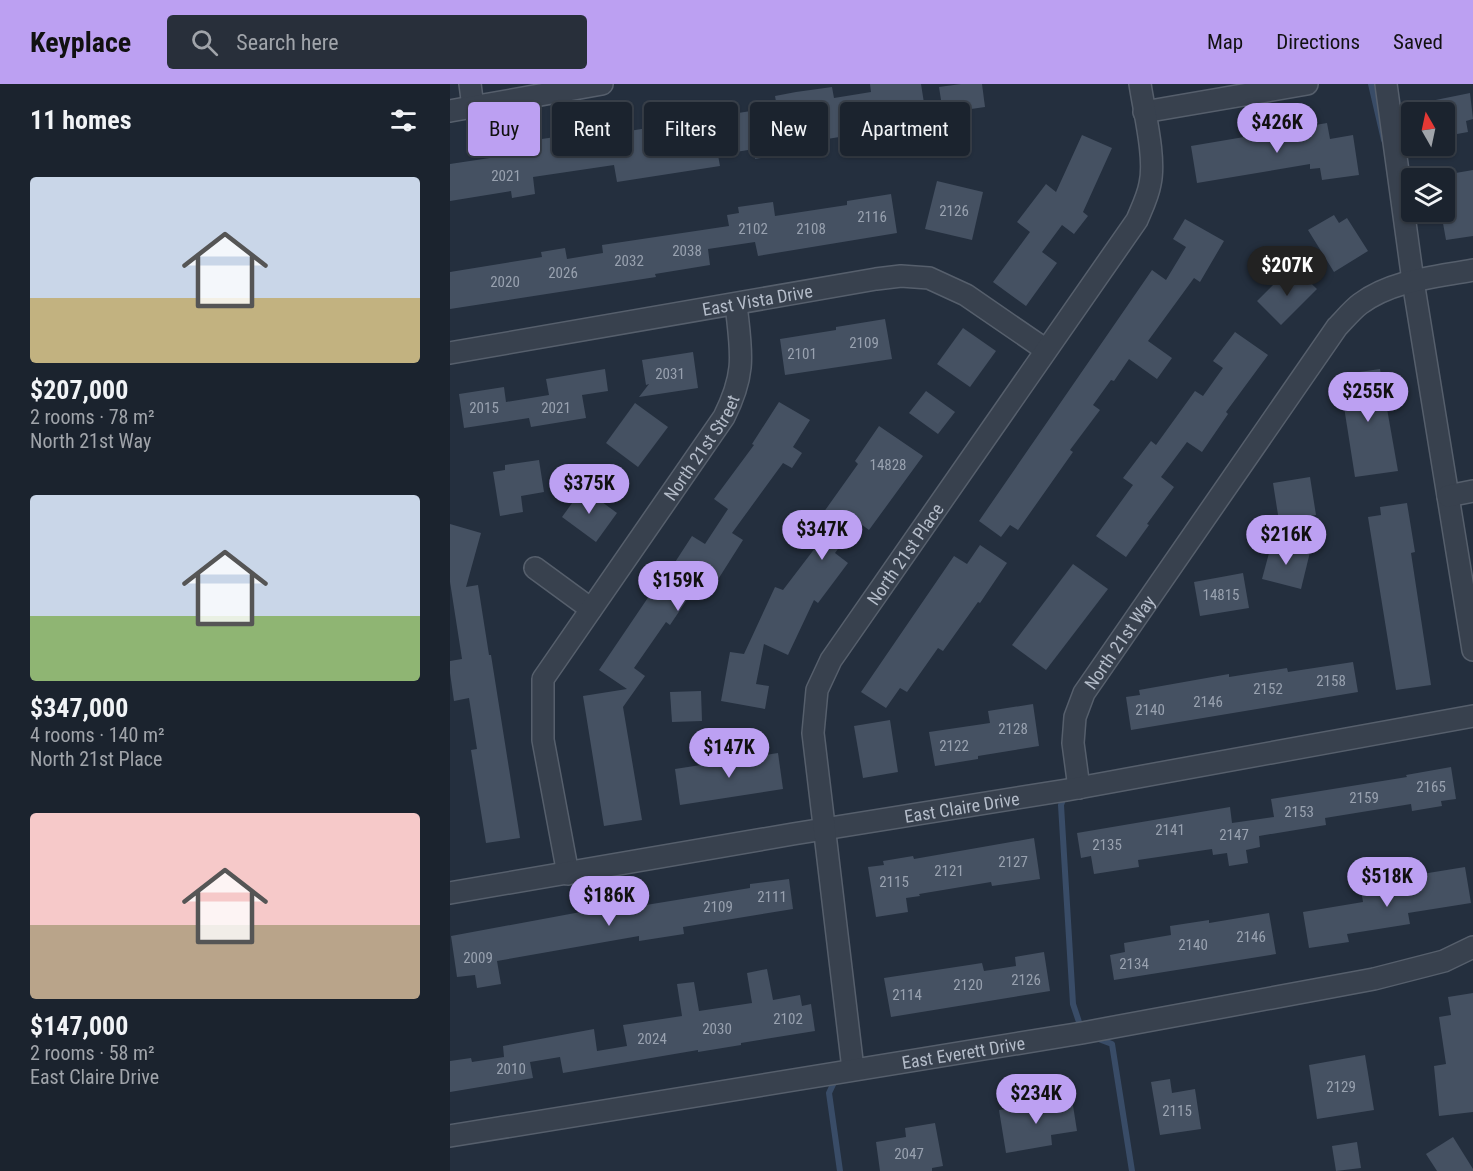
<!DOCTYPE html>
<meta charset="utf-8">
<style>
body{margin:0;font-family:"Roboto Condensed",sans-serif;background:#282f3a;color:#f1f3f6;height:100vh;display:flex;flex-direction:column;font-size:22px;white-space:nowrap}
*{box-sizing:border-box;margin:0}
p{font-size:20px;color:#a0a4aa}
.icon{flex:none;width:33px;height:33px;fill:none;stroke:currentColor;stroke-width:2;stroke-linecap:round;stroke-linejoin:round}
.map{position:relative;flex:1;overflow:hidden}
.side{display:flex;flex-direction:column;background:#1b232e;width:450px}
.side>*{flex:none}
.top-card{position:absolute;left:18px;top:18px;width:570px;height:54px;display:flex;gap:12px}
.needle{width:39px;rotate:351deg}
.fabs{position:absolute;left:951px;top:18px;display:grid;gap:12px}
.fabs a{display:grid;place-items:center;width:54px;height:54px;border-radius:6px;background:#1b232e;box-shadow:0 2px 4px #0004,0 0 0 2px #39404a;font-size:30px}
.price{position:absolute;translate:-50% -51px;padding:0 14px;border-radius:21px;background:#bca0f2;color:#111;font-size:20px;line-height:39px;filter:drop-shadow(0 2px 3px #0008)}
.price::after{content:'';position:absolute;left:50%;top:36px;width:18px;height:14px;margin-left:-9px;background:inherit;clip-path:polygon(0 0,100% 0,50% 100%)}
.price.on{background:#222;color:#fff}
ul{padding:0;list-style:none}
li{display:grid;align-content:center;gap:12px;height:318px;padding:0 30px}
li span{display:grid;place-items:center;height:186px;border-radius:6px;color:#555}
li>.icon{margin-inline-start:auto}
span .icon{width:108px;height:108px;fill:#fffc;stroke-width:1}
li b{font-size:26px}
h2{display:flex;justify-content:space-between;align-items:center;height:72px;padding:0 30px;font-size:26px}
.chip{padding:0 21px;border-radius:6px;background:#1b232e;box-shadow:0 2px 4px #0004,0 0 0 2px #39404a;font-size:21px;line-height:54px}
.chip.on{background:#bca0f2;color:#111}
header{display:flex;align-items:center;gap:36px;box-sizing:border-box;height:84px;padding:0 30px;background:#bca0f2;color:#111}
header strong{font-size:28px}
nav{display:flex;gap:33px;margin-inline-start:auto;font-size:21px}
.search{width:420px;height:54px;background:#282f3a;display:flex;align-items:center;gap:15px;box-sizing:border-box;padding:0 21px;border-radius:6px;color:#a0a4aa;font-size:22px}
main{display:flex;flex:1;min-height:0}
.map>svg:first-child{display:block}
</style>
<header>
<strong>Keyplace</strong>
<div class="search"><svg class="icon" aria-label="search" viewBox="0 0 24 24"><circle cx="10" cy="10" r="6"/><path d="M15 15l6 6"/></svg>Search here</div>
<nav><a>Map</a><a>Directions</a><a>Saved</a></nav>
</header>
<main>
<section class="side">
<h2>11 homes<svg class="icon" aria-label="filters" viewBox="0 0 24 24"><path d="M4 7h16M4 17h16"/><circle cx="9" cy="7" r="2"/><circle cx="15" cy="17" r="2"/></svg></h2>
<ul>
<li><span style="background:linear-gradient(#c9d6e8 65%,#c2b280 0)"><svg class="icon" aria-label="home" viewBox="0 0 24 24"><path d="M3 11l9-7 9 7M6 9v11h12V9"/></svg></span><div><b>$207,000</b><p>2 rooms · 78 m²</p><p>North 21st Way</p></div></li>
<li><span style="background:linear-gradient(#c9d6e8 65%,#8fb573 0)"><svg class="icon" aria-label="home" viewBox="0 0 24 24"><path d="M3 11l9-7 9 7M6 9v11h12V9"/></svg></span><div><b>$347,000</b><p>4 rooms · 140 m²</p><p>North 21st Place</p></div></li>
<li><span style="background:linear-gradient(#f6c9c9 60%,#b9a48a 0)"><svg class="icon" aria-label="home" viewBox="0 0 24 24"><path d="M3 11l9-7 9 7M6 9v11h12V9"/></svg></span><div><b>$147,000</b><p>2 rooms · 58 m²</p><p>East Claire Drive</p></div></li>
</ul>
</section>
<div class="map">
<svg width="1023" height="1087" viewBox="0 0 1023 1087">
<rect width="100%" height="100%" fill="#242f3e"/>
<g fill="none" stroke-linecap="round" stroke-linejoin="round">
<g stroke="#394c67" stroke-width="6">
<path d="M921,0L934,56"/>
<path d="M615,710L611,721L623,920L632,947"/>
<path d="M646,954L662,960L682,1087"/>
<path d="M386,994L379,1009L390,1087"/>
</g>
</g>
<g fill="#455162">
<path d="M420,0H471L474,19L411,29L414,49L371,56V53L341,58L342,69L305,75L304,65L268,71L270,82L167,98L164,81L83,93L85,110L62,114L61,107L0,117V80L53,72L51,61L159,45L158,42L178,40L179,47L242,37L240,26L274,20L275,31L327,23L325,12L346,8L382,3L384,14L421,8Z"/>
<path d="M511,0H532L535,23L493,29L489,3Z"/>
<path d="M1020,9L1023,35L1016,37L1018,48L996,52L994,28H961V21Z"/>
<path d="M877,39L880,55L903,51L909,91L872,96L870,84L860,85V80L747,99L741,62Z"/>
<path d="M632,51L662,64L633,128L638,132L624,150L612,141L592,168L607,179L576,222L543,198L580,148L567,138L596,100L606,108Z"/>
<path d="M1023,86V152L996,156L991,128H994V91Z"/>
<path d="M487,97L533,108L522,156L475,145Z"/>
<path d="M441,110L447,149L308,172L305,158L258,165L260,181L205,190L206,193L0,225V188L92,173L91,168L115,164L117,175L153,169L152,161L279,142L277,131L289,129L288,123L323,118L325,132L397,121V117Z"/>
<path d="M884,131L889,139L897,134L918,167L884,188L858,146Z"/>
<path d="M735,135L774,157L750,198L744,194L698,257L722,274L707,295L679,275L664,297L661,296L643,321L650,326L620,366L623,368L580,429L568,446L560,441L551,453L529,437L702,186L716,196L736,163L723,155Z"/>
<path d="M847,186L867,205L831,241L807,217L831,193L836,197Z"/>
<path d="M435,235L442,275L335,291L330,255L386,246V243Z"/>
<path d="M513,244L546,267L520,303L487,280Z"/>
<path d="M785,248L818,271L776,328L778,330L752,368L737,358L711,393L724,403L697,440L699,441L676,473L646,452L683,401L673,394L701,357L706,361L745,307L753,312L773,284L763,277Z"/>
<path d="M243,268L248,304L189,313L199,300L196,301L192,276Z"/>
<path d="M155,285L158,307L132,311L136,334L81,343L79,334L14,344L9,310L54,303L56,318L99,311L96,295Z"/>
<path d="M930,285L948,387L905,393L889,291Z"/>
<path d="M476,307L505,328L488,350L459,329Z"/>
<path d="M329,318L360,336L343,363L352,369L342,384L333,379L282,449L293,456L267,497L255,489L220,541L216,538L184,584L195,592L173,623L192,736L154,742L133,612L177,605L149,586L216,487L218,489L242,452L255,460L278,425L264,415L304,361L302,360Z"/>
<path d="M185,319L218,343L188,383L156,359Z"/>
<path d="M429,342L473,372L419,446L408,438L385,469L398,479L368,519L364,516L338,571L314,560L306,600L319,602L315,625L271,617L280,568L294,570L325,503L333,506L378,447L366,439L408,380L405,377Z"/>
<path d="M89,376L94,408L71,412L73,428L50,432L43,388L55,386V381Z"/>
<path d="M860,393L866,431L829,437L823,399Z"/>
<path d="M133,404L167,429L146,458L112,433Z"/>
<path d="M957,419L965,468L961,469L981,601L946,606L918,433L931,431L930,423Z"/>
<path d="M0,440L31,449L16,503L28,501L39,571H41L70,754L36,759L21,666L27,665L19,614L4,617L0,589V577L12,575L0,498Z"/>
<path d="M822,458L860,468L851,505L812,495Z"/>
<path d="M530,461L557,479L530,519L528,518L493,567L488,564L457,608L450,604L436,624L411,608L504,472L517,480Z"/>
<path d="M623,480L658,505L596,586L562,561Z"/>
<path d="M793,489L799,524L750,532L744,498Z"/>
<path d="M903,578L908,608L681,646L676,613L690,611L689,606L779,590V593L837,584L838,588Z"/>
<path d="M251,607L252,637L222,638L220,608Z"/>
<path d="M583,620L589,662L528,672V675L485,682L479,648L540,639L538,627Z"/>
<path d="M440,636L448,688L413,694L404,642Z"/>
<path d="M328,669L333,705L230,721L225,685Z"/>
<path d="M1001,683L1006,715L991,717L992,722L962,727L961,720L875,734L876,741L809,752L810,763L796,766L798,779L779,782L777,769L763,771L762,765L688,776L689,783L644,790L641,772L631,774L627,749L780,723L782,739L824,733L821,715L957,693L956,691Z"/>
<path d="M584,754L590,795L542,802L541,798L469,810L470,812L456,814L458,828L426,833L418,783L434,781L433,777L463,772L464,775Z"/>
<path d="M1015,783L1021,819L958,829L960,840L897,850L899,858L859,864L853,828L913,818L912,812L968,803L966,791Z"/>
<path d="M339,795L343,825L233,843L234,850L189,857V852L47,877L51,900L27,904L25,891L7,893L1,852L136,827L135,824L152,821L153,828L300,804V800Z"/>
<path d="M819,829L826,870L664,896L660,871L675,868L674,859L721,851L720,842L759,836V839Z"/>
<path d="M594,868L600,907L441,933L434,894L532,879L534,887L566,882L565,873Z"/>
<path d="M317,885L323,916L350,911L352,922L361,920L365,947L291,959V961L248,968V966L113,989L110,973L80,978L83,994L0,1008V977L21,974L22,978L54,973L53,962L144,945L147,967L177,962L173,941L232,932L227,900L244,898L249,927L302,919L297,889Z"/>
<path d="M1023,909V1028L989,1032L984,982L996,980L989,933L1001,931L998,913Z"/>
<path d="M915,971L924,1026L867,1035L859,981Z"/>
<path d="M720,995L722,1009L745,1005L751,1045L710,1051L701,998Z"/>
<path d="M622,1015L627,1047L601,1051L602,1061L556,1069L549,1026Z"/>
<path d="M485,1039L493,1082L482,1084V1087H430L426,1058L456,1053L455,1044Z"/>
<path d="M1003,1053L1023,1085V1087H987L976,1070Z"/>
<path d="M907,1058L911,1084L886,1087L882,1062Z"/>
</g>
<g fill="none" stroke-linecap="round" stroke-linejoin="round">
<g stroke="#565f6c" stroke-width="24">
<g id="minor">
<path d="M20,0L23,23"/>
<path d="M936,0L963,197L1023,566"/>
<path d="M0,27L152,0"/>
<path d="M694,28L857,0"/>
<path id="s1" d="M0,269L426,195L451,192L479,194L516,211L596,266"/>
<path d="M998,412L1023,407"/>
<path d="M85,484L141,525"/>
<path id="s2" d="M629,704L623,659L625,633L634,609L887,243C894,236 902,226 910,220C942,196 986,193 1023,186"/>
<path id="s3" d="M118,790L93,656V595L274,333C297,287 291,268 286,220"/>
<path id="s4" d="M0,809L343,750L617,706L1023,632"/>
<path id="s5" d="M403,985L363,649L367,606L381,576L687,136C692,124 698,112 700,100C706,74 694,27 690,0"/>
<path id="s6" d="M0,1052L632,949L924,895L994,877L1023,863"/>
</g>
</g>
<use href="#minor" stroke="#38414e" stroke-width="21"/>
</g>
<g text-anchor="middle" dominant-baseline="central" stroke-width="4.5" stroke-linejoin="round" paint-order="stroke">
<g font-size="15" fill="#98a1af">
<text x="56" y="92">2021</text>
<text x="504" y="127">2126</text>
<text x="422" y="133">2116</text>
<text x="303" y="145">2102</text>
<text x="361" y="145">2108</text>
<text x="237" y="167">2038</text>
<text x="179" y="177">2032</text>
<text x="113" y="189">2026</text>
<text x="55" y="198">2020</text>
<text x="414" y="259">2109</text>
<text x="352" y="270">2101</text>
<text x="220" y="290">2031</text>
<text x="34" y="324">2015</text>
<text x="106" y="324">2021</text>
<text x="438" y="381">14828</text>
<text x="771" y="511">14815</text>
<text x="881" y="597">2158</text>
<text x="818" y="605">2152</text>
<text x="758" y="618">2146</text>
<text x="700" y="626">2140</text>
<text x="563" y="645">2128</text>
<text x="504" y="662">2122</text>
<text x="981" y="703">2165</text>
<text x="914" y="714">2159</text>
<text x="849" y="728">2153</text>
<text x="720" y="746">2141</text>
<text x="784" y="751">2147</text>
<text x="657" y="761">2135</text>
<text x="563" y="778">2127</text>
<text x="499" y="787">2121</text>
<text x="444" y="798">2115</text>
<text x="322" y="813">2111</text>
<text x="268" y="823">2109</text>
<text x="801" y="853">2146</text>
<text x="743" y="861">2140</text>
<text x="28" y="874">2009</text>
<text x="684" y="880">2134</text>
<text x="576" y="896">2126</text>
<text x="518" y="901">2120</text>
<text x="457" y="911">2114</text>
<text x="338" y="935">2102</text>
<text x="267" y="945">2030</text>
<text x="202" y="955">2024</text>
<text x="61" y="985">2010</text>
<text x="891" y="1003">2129</text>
<text x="727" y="1027">2115</text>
<text x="459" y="1070">2047</text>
</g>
<g font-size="18" fill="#b4bcc9" stroke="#1d2633">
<text stroke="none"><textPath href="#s1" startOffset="312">East Vista Drive</textPath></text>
<text stroke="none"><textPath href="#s3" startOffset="478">North 21st Street</textPath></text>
<text stroke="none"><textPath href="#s5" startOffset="544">North 21st Place</textPath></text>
<text stroke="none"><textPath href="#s2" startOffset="159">North 21st Way</textPath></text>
<text stroke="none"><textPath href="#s4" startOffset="519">East Claire Drive</textPath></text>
<text stroke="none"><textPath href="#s6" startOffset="520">East Everett Drive</textPath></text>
</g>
</g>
</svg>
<div class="fabs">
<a><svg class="needle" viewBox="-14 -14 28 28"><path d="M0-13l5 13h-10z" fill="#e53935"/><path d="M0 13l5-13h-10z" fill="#a0a4aa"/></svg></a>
<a><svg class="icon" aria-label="layers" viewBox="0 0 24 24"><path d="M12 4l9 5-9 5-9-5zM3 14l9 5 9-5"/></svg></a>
</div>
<b class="price" style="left:827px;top:70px">$426K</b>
<b class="price on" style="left:837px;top:213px">$207K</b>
<b class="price" style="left:918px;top:339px">$255K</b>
<b class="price" style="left:139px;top:431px">$375K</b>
<b class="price" style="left:372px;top:477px">$347K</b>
<b class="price" style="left:836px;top:482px">$216K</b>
<b class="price" style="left:228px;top:528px">$159K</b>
<b class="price" style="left:279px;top:695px">$147K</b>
<b class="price" style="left:937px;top:824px">$518K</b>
<b class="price" style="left:159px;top:843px">$186K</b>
<b class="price" style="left:586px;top:1041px">$234K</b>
<div class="top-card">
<a class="chip on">Buy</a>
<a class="chip">Rent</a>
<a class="chip">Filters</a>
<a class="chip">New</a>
<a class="chip">Apartment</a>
</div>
</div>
</main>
